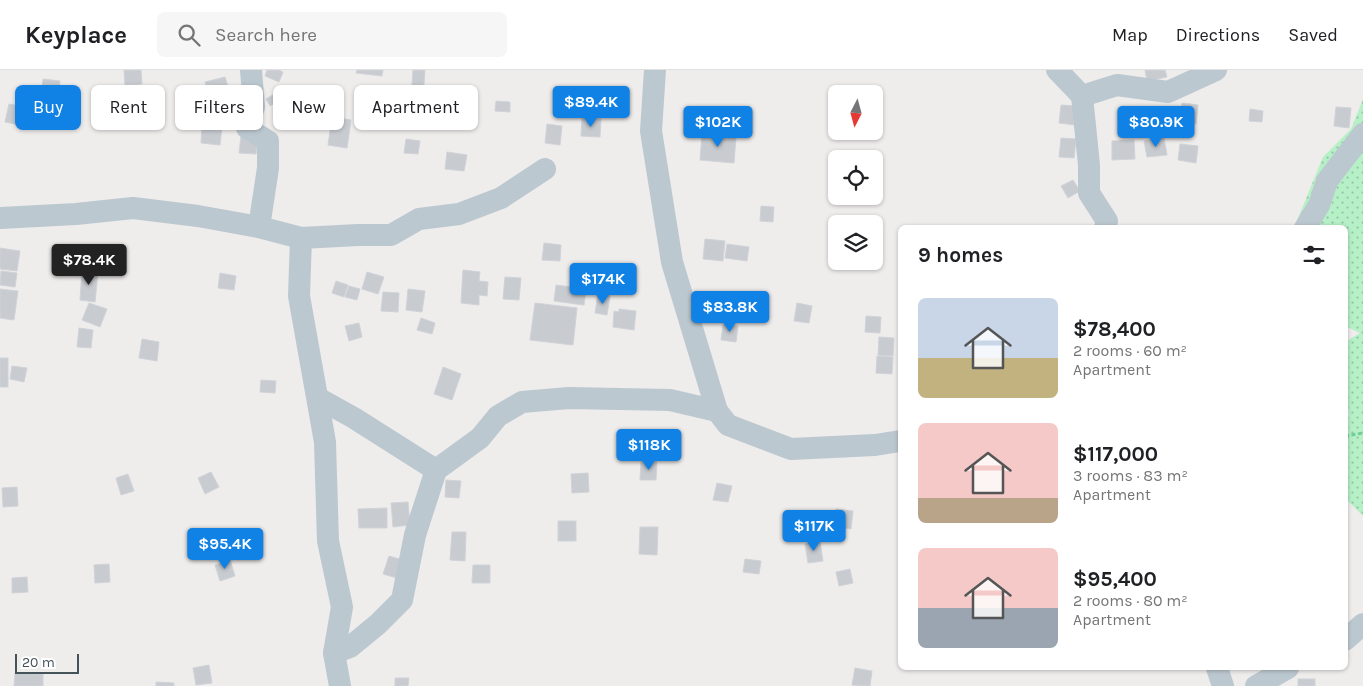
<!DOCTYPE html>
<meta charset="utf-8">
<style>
body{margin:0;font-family:Karla,sans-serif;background:#f6f6f6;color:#202124;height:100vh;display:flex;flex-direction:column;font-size:19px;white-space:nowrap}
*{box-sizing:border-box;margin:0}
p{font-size:16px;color:#757577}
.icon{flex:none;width:28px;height:28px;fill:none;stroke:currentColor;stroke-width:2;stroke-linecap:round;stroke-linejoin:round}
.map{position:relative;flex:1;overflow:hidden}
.drawer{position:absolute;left:898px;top:155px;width:450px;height:445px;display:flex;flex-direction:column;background:#fff;border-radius:8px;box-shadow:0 1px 4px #0004}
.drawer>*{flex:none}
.guide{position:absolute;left:15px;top:15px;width:475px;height:45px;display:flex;gap:10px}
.needle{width:32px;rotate:186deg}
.buttons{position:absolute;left:828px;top:15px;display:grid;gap:10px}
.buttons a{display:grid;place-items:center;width:55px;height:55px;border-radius:8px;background:#fff;box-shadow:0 1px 4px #0004;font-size:25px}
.scale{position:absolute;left:15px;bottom:12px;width:64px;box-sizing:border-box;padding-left:5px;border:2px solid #44525a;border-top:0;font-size:14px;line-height:18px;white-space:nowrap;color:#44525a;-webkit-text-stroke:4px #fff;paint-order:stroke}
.price{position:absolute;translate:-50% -42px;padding:0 11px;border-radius:5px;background:#1082e5;color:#fff;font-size:16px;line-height:32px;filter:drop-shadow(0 1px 2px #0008)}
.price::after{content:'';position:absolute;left:50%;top:30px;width:15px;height:11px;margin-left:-8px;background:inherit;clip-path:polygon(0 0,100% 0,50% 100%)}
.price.active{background:#222;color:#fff}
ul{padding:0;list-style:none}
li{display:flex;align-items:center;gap:15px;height:125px;padding:0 20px}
li span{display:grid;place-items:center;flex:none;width:140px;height:100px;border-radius:8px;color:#555}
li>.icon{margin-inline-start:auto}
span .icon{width:60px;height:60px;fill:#fffc;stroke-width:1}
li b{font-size:21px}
h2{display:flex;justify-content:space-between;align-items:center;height:60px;padding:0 20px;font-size:21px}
.tag{padding:0 18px;border-radius:8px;background:#fff;box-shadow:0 1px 4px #0004;font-size:18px;line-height:45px}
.tag.active{background:#1082e5;color:#fff}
header{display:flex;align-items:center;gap:30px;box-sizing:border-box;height:70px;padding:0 25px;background:#fff;border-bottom:1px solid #e0e0e0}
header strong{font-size:24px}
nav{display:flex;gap:28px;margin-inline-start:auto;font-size:18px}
.search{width:350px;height:45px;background:#f6f6f6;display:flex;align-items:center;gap:12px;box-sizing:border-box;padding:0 18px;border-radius:8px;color:#757577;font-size:19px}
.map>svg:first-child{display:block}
</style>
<header>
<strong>Keyplace</strong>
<div class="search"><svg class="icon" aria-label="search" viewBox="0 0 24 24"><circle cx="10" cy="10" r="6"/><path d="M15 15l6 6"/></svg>Search here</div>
<nav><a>Map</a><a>Directions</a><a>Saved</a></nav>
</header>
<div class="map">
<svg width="1363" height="616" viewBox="0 0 1363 616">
<defs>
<pattern id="grass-dots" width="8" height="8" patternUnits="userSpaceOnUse" patternTransform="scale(1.25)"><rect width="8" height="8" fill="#b6f0c7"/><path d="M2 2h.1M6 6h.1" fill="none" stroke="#96c5a5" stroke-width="1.8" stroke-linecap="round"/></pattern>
</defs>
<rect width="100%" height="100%" fill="#efecec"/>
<path fill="url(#grass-dots)" d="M1363,29V446L1345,428V357L1349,345L1345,314V272L1360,263L1345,256V158H1294L1323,87L1351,59Z"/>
<g fill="#c8ccd1" stroke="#cfd3d8">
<path d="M124,0H141L142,14L125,15Z"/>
<path d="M267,0H279L283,2L279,12L265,6Z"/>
<path d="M357,0H383L382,6L356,3Z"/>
<path d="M413,0H425L423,30L411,29Z"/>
<path d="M1145,0H1165L1167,7L1147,11Z"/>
<path d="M225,7L230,23L210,28L205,12Z"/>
<path d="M43,9L60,11L58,31L41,29Z"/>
<path d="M362,20H376L374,37H360Z"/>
<path d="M430,22L444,23L443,40L428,38Z"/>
<path d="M276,23L280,30L270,36L266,29Z"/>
<path d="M449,24L464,25L463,43L448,42Z"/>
<path d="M496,31L510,32V42L495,41Z"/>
<path d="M1182,33L1198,35L1196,54L1180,52Z"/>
<path d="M9,34L29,38L25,56L5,52Z"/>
<path d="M1061,35L1076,36L1075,55L1059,53Z"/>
<path d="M1336,37L1351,38L1349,58L1334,56Z"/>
<path d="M1250,39L1263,41L1262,52L1249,51Z"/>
<path d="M1124,46H1137V58L1123,57Z"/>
<path d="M332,47L351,50L347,78L328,75Z"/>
<path d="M582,48L601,49L600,67L581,66Z"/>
<path d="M547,54L562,56L560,75L545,73Z"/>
<path d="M202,55L222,57L220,75L201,73Z"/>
<path d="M702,64L736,67L734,93L700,90Z"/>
<path d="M241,66L258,68L256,84L239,83Z"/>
<path d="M1061,68L1076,69L1074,88L1059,87Z"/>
<path d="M1164,68L1167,85L1147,87L1144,71Z"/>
<path d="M406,69L420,71L418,84L404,83Z"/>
<path d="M1134,70L1135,89L1112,90V71Z"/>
<path d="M1180,74L1198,76L1196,93L1178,90Z"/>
<path d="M447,82L467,85L464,101L445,99Z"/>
<path d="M1073,110L1080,121L1068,128L1061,116Z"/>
<path d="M761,136L774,137L773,152L760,151Z"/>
<path d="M705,169L725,171L723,191L703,189Z"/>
<path d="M544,173L561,175L560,191L542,190Z"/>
<path d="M727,174L749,177L747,191L725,188Z"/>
<path d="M0,178L20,181L17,201L0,199Z"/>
<path d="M82,200L98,202L95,232L80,230Z"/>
<path d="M463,200L480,202L479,211L488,212L487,226L479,225V235L461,233Z"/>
<path d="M1,201L17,203L15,217L0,215Z"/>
<path d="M367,202L384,207L378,224L362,219Z"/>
<path d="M220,203L236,206L234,220L218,218Z"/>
<path d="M505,207L521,208L519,230L503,229Z"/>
<path d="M336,211L348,215L344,227L332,223Z"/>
<path d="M556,215L586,219L584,235L554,231Z"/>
<path d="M349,216L360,219L357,230L345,227Z"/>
<path d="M0,219L18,221L14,250L0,248Z"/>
<path d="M408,219L425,221L422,242L406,240Z"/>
<path d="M383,222L399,223L398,242L381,241Z"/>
<path d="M598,224L610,226L607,245L595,243Z"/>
<path d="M705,226L714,227L713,241H703Z"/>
<path d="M723,226L747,228L745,247L721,245Z"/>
<path d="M754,232L767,233L765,249L752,248Z"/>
<path d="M89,233L107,239L100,257L82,250Z"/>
<path d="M535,233L577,238L573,275L530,270Z"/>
<path d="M797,233L812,236L809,253L794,251Z"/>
<path d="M619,239L636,241L634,260L613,257L614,241L619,242Z"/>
<path d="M866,246L881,247L880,263L865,262Z"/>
<path d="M421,248L435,253L432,264L417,260Z"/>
<path d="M359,253L362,267L349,271L345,256Z"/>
<path d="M723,255L738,256L736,272L721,270Z"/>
<path d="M79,258L93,260L91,278L77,277Z"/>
<path d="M879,267L894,268L893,286L878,285Z"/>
<path d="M142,269L159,272L157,291L139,288Z"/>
<path d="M877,286L893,287L892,304L876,303Z"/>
<rect x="0" y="288" width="8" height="29"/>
<path d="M12,296L27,298L24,312L10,309Z"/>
<path d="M443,297L461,304L452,330L434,324Z"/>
<path d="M261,310L276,311L275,323L260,322Z"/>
<path d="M641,392H657L656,410H640Z"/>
<path d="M211,402L219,417L205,424L198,408Z"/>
<path d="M588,403L589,422L572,423L571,404Z"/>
<path d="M128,404L134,421L121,425L116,408Z"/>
<path d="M446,410L461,411L459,428L445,427Z"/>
<path d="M717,413L732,416L728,432L713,430Z"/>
<path d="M17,417L18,436L3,437L2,418Z"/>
<path d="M408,432L410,455L393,457L391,433Z"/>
<path d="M387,438V458H359L358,439Z"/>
<path d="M836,439L853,441L851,459L834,456Z"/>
<rect x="558" y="451" width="18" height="20"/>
<path d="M640,457H658L657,485L639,484Z"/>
<path d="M452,462H466L465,491L450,490Z"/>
<path d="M820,471L823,491L808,493L805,474Z"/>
<path d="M389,486L403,490L397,508L383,504Z"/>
<path d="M745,489L761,491L759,504L743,502Z"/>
<path d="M230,490L235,506L220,511L215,495Z"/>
<path d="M109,494L110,512L95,513L94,495Z"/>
<path d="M473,495H490V513H472Z"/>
<path d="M850,499L853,513L839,516L836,502Z"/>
<path d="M27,507L28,522L12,523V508Z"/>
<path d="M209,595L212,613L196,615L193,598Z"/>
<path d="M855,598L872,601L870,616L852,615Z"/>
<path d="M15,603L43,604V616H14Z"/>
<path d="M395,608H409L408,616H395Z"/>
<rect x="1298" y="609" width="17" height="7"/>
<path d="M156,612L174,613V616H156Z"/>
</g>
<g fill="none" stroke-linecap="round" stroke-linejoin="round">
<path stroke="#6dd096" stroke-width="3" stroke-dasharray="4 2.5" stroke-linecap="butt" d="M1345,366L1363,363"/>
<g stroke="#bcc8d0" stroke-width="22">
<path d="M251,0L254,37L247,58L268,71V98L259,157"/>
<path d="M655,0L651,61L672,192L717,341"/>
<path d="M1057,0L1082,26L1117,15L1168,22L1216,0"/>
<path d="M1082,26L1089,95V123L1107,151L1105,158"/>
<path d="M0,148L76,144L133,138L198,146L259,157L301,168L358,165H391L419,149L459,144L501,128L545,99"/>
<path d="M1305,158L1319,135L1327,111L1363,64"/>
<path d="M301,168L299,226L325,372L328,471L342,537L334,583"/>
<path d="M318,328L354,348L436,400"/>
<path d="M1345,570L1363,554"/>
<path d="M1217,598L1223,616"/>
<path d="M340,616L334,583L350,577L378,554L402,530L415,465L436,400L480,368L498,346L522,332L569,328L670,330L717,341L728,355L791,379L875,375L900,371"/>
<path d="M1256,616L1288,598"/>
</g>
</g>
</svg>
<div class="buttons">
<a><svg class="needle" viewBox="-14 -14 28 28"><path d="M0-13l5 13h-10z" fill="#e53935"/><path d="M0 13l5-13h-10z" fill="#757577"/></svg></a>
<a><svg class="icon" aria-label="locate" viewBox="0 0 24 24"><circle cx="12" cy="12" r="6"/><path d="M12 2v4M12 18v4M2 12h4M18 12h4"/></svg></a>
<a><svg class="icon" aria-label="layers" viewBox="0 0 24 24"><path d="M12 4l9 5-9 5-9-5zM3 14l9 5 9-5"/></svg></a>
</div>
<div class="scale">20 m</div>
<b class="price" style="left:591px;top:58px">$89.4K</b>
<b class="price" style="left:718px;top:78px">$102K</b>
<b class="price" style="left:1156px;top:78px">$80.9K</b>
<b class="price active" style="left:89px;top:216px">$78.4K</b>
<b class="price" style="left:603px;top:235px">$174K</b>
<b class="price" style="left:730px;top:263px">$83.8K</b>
<b class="price" style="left:649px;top:401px">$118K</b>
<b class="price" style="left:814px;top:482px">$117K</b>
<b class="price" style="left:225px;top:500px">$95.4K</b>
<div class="guide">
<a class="tag active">Buy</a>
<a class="tag">Rent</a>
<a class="tag">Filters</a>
<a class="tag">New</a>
<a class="tag">Apartment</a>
</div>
<section class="drawer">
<h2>9 homes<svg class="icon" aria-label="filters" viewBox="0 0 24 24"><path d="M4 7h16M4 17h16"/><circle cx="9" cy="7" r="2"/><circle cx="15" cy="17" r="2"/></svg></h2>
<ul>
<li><span style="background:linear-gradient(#c9d6e8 60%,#c2b280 0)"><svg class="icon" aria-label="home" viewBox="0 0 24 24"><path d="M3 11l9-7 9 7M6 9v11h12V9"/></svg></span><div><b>$78,400</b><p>2 rooms · 60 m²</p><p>Apartment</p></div></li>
<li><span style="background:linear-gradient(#f6c9c9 75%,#b9a48a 0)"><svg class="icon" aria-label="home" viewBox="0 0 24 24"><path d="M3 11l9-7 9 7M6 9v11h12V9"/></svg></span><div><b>$117,000</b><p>3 rooms · 83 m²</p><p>Apartment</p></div></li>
<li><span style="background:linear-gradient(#f6c9c9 60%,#9aa5b1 0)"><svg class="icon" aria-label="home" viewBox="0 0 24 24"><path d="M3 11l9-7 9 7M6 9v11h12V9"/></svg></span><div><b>$95,400</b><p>2 rooms · 80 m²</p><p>Apartment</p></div></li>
</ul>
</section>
</div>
